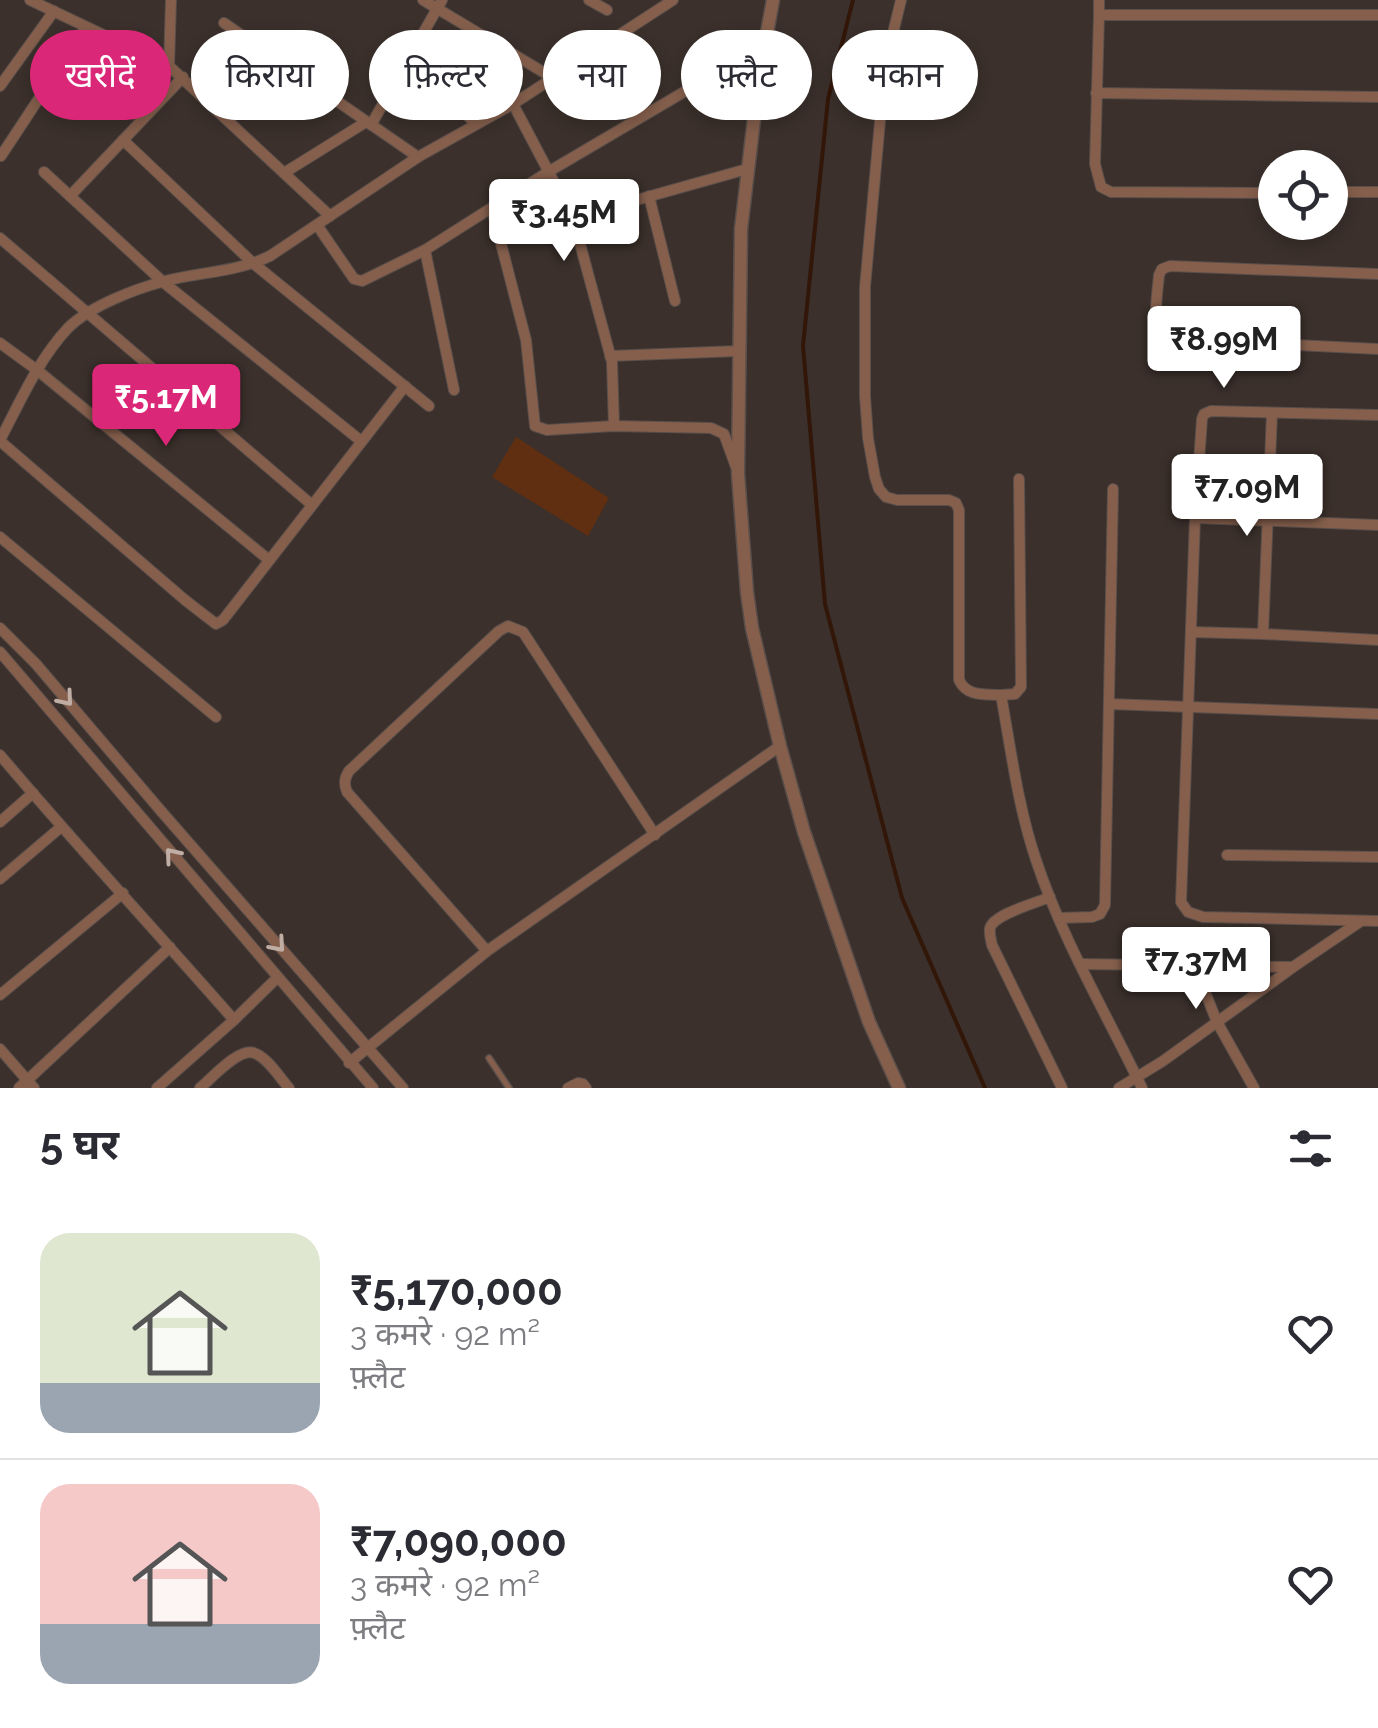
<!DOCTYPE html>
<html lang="hi">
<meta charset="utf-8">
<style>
body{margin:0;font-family:Raleway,"Noto Sans Devanagari",sans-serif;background:#f7f7f7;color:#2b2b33;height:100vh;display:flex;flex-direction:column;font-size:38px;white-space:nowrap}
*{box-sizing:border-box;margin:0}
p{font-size:32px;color:#7c7c81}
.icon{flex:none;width:55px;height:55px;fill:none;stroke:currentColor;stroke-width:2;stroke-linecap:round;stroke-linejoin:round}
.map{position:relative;height:1088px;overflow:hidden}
.drawer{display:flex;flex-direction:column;background:#fff;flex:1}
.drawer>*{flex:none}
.banner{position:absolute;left:30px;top:30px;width:1320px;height:90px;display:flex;gap:20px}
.buttons{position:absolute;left:1258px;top:150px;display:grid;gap:20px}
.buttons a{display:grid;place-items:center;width:90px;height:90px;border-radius:50%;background:#fff;box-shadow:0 5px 15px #0003;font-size:50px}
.price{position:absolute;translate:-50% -85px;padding:0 22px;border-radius:10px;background:#fff;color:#222;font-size:32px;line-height:65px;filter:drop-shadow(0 2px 5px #0008)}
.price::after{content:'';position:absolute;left:50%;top:60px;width:30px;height:22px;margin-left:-15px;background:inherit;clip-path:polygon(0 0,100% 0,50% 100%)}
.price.active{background:#db2777;color:#fff}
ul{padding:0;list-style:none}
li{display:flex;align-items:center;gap:30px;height:250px;padding:0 40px}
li+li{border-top:2px solid #e1e1e2}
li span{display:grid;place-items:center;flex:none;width:280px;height:200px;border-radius:30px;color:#555}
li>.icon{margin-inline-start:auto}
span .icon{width:120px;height:120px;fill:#fffc;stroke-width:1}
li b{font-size:42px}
h2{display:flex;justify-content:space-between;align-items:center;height:120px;padding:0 40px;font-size:42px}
.tag{padding:0 35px;border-radius:45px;background:#fff;box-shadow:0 5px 15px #0003;font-size:35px;line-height:90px}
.tag.active{background:#db2777;color:#fff}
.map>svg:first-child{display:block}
</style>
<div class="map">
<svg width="1378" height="1088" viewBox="0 0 1378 1088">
<rect width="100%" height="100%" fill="#3b302b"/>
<path fill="#602f12" d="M516,437L609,498L588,536L492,477Z"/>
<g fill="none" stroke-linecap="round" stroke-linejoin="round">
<path stroke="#321607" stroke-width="4" d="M853,0L828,99L803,346L825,604L902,898L985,1088"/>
<g stroke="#594e4a" stroke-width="8">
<path id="service" d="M489,1058L509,1088"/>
</g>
<g stroke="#594e4a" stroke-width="12">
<g id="minor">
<path d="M30,0L169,66L330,216"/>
<path d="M423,0L553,78"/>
<path d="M589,0L607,10"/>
<path d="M901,0L885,66L865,287V396L868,438L875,477L879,489L886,497L897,500H949L956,503L959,510V680C967,697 984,694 1001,695C1011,750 1018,807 1036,860C1062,939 1106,1013 1142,1088"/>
<path d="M1099,0V15H1378"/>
<path d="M1099,15L1095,164L1101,187L1111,192L1275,193"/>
<path d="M224,23L418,157"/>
<path d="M410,59L476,124"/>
<path d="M169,66L171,0"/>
<path d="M0,86L54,11"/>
<path d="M1096,93L1378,97"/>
<path d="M513,104L573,218L612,362L614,426"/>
<path d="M371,125L442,0"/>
<path d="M123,140L254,264L429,406"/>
<path d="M1,156L86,27"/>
<path d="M44,172L163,282L361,441"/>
<path d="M284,173L366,122"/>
<path d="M1330,192H1378"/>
<path d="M70,196L183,77"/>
<path d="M649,196L675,301"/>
<path d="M492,209L526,340L535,426L547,430L614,426L711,428L724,434L736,467"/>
<path d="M317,225L354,279L362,281L425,250L548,172L706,79"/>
<path d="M0,238L312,505"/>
<path d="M501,238L747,169"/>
<path d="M425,250L454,390"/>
<path d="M1378,274L1170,266L1162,269L1159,275C1158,287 1152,326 1160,334C1164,338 1171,338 1176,339L1378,349"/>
<path d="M0,343L37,370L269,560"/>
<path d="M610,356L738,351"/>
<path d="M0,440C20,402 38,360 68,328C90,306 135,289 165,281C200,272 237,272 270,256L418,157L513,104L673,0"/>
<path d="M0,441L185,600L216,624L223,620L405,386"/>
<path d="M1195,518L1202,419L1204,414L1211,411L1378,415"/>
<path d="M1378,525L1195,518L1181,902L1188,912L1203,917L1378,921"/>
<path d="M0,537L216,717"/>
<path d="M0,628L36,664L161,811L403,1088"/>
<path d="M1191,632L1263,634L1272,413"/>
<path d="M1263,634L1378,640"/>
<path d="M0,652L373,1088"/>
<path d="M1001,695L1015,694L1021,687L1019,479"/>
<path d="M1109,704L1378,714"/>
<path d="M0,755C76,845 156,931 234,1020"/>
<path d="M0,822L33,793"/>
<path d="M1227,855L1378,857"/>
<path d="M0,879L61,827"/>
<path d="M1050,897C1036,903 994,914 990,928C989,934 991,940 992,945L1062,1088"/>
<path d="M1059,918L1092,917L1100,914L1105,905L1113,489"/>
<path d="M487,951L347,792C344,784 344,779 349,771L499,631L508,626L523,632L655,835"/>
<path d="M1081,964L1293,967L1361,921"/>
<path d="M1195,967L1217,1022L1254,1088"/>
<path d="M0,995L123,893"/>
<path d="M0,1049L34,1088"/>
<path d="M349,1063L487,951L780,746"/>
<path d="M19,1088L170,947"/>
<path d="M157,1088L234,1020L277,978"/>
<path d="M200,1088C211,1079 239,1047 254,1053C267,1057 280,1078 289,1088"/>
<path d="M568,1088L578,1083L583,1084L586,1088"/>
<path d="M1119,1088L1163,1061L1292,968"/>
</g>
</g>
<g stroke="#594e4a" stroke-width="15">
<path id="tertiary" d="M773,0L759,77L741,229L738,474L747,592L752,628L780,746L804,832L869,1022L899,1088"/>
</g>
<use href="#service" stroke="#855f4c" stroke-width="5"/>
<use href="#minor" stroke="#855f4c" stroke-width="10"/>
<use href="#tertiary" stroke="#855f4c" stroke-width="12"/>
</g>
<defs><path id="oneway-chevron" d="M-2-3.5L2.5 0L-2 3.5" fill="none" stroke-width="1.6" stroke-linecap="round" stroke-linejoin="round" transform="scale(2.5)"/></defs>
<g stroke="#c0aea5">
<use href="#oneway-chevron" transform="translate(66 699) rotate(50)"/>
<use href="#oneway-chevron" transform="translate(172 855) rotate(-130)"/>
<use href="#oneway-chevron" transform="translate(278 945) rotate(49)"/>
</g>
</svg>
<div class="buttons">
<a><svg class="icon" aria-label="locate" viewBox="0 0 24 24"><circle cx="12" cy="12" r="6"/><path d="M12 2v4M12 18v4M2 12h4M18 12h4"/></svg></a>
</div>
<b class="price" style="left:564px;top:264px">₹3.45M</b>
<b class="price" style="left:1224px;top:391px">₹8.99M</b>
<b class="price active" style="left:166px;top:449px">₹5.17M</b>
<b class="price" style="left:1247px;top:539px">₹7.09M</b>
<b class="price" style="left:1196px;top:1012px">₹7.37M</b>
<div class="banner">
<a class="tag active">खरीदें</a>
<a class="tag">किराया</a>
<a class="tag">फ़िल्टर</a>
<a class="tag">नया</a>
<a class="tag">फ़्लैट</a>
<a class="tag">मकान</a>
</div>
</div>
<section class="drawer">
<h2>5 घर<svg class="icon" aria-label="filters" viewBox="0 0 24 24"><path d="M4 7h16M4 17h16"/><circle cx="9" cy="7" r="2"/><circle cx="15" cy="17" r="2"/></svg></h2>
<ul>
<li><span style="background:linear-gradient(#dfe7d0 75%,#9aa5b1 0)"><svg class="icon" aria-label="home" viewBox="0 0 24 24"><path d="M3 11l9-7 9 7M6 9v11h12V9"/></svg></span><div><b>₹5,170,000</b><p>3 कमरे · 92 m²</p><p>फ़्लैट</p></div><svg class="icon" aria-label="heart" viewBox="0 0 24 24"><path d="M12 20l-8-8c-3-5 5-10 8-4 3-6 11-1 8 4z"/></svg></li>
<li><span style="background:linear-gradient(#f6c9c9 70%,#9aa5b1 0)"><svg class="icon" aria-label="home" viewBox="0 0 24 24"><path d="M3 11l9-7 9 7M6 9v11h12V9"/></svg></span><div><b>₹7,090,000</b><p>3 कमरे · 92 m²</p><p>फ़्लैट</p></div><svg class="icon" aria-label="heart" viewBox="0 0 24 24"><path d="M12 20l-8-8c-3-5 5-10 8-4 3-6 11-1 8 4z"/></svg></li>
</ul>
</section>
